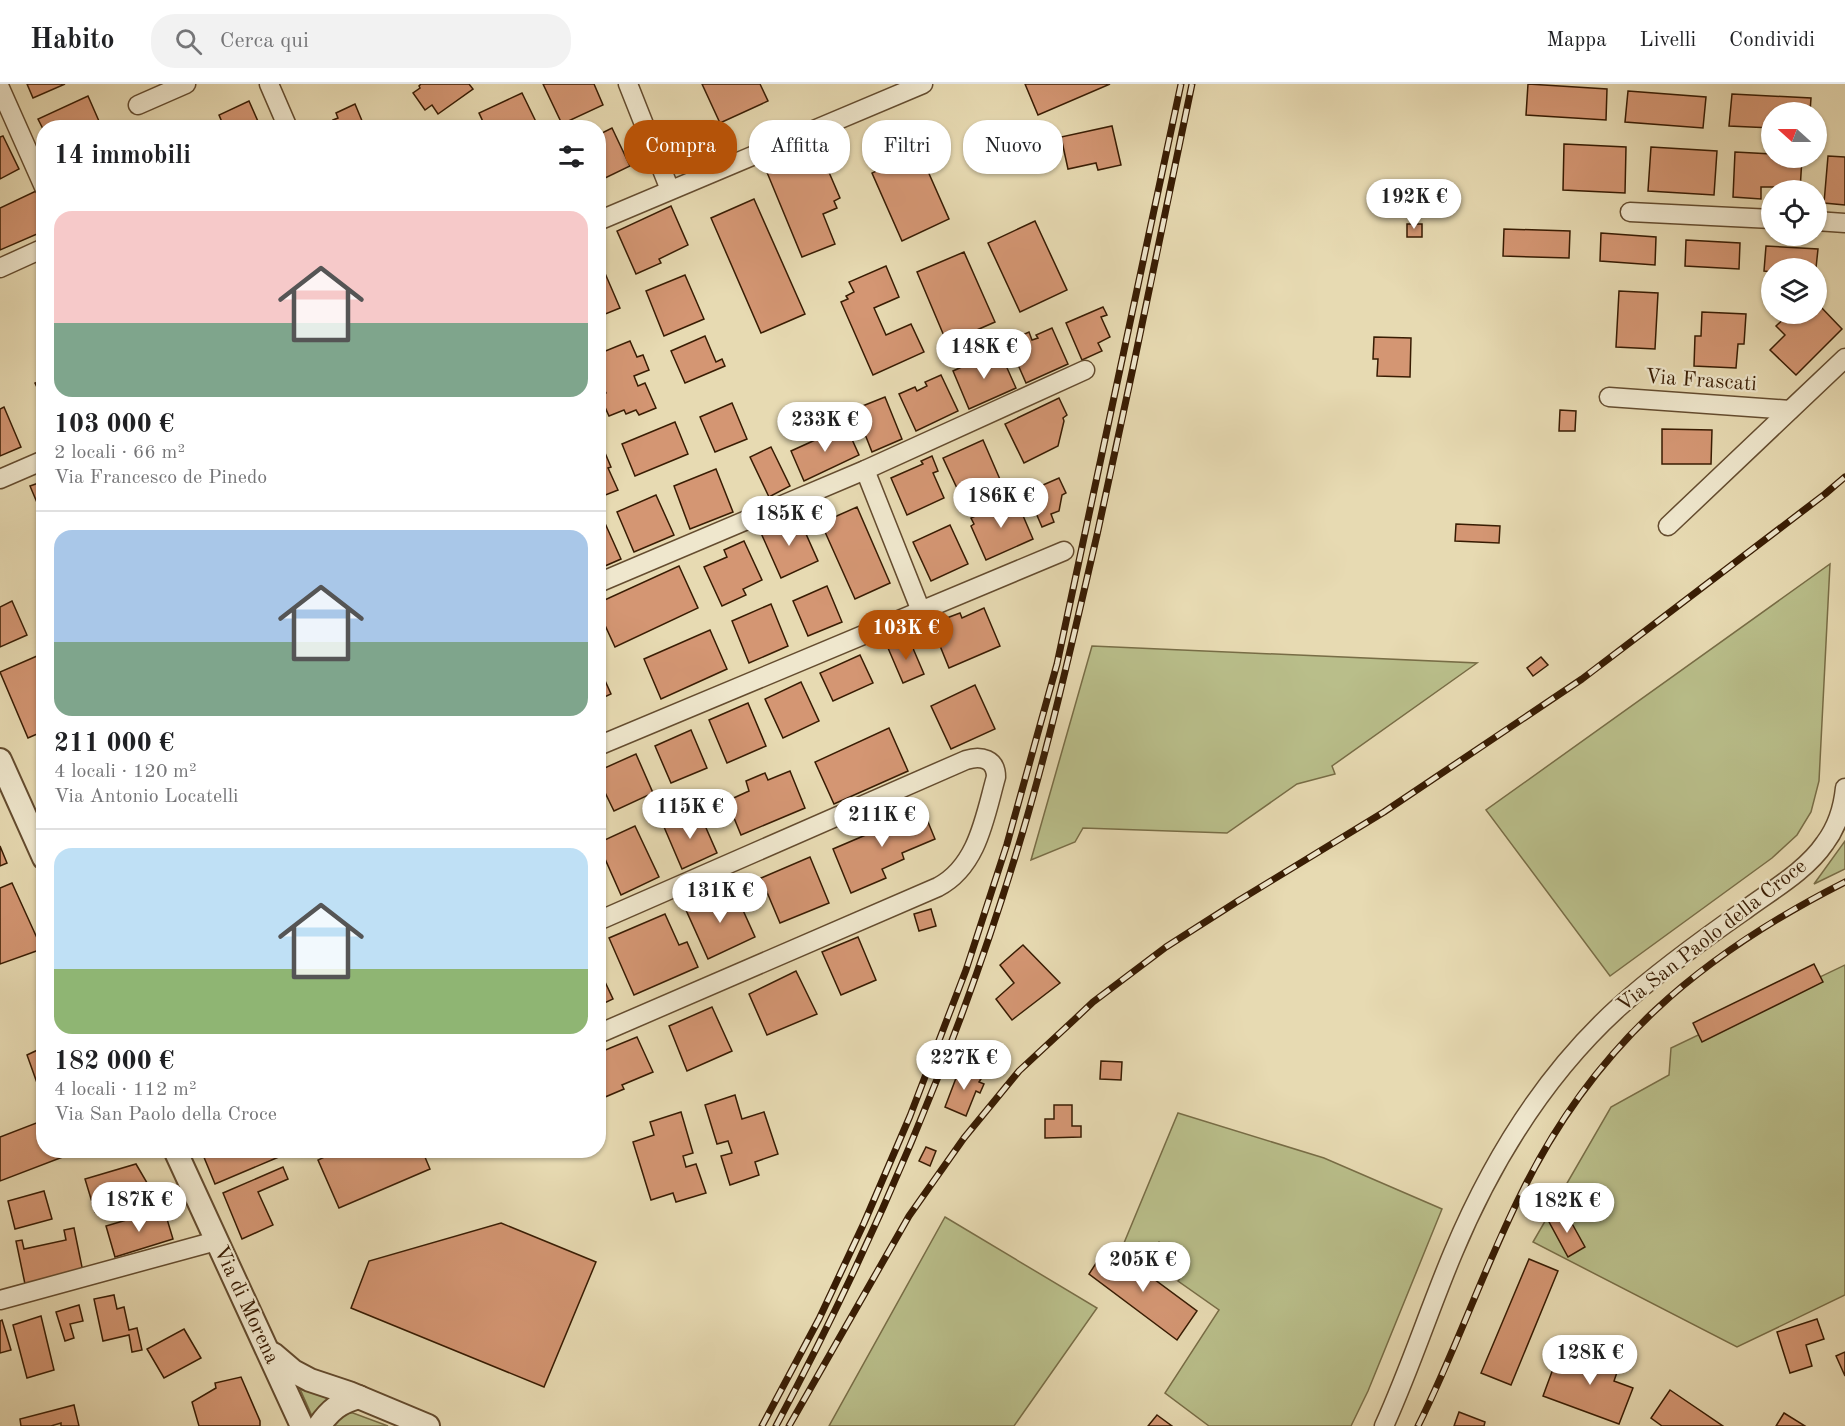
<!DOCTYPE html>
<html lang="it">
<meta charset="utf-8">
<style>
body{margin:0;font-family:"Old Standard TT",serif;background:#f2f2f2;color:#202124;height:100vh;display:flex;flex-direction:column;font-size:22px;white-space:nowrap}
*{box-sizing:border-box;margin:0}
p{font-size:20px;color:#757577}
.icon{flex:none;width:33px;height:33px;fill:none;stroke:currentColor;stroke-width:2;stroke-linecap:round;stroke-linejoin:round}
.map{position:relative;flex:1;overflow:hidden}
.panel{position:absolute;left:36px;top:36px;width:570px;height:1038px;display:flex;flex-direction:column;background:#fff;border-radius:24px;box-shadow:0 2px 4px #0004}
.panel>*{flex:none}
.hud{position:absolute;left:624px;top:36px;width:570px;height:54px;display:flex;gap:12px}
.needle{width:39px;rotate:291deg}
.fabs{position:absolute;left:1761px;top:18px;display:grid;gap:12px}
.fabs a{display:grid;place-items:center;width:66px;height:66px;border-radius:50%;background:#fff;box-shadow:0 2px 4px #0004;font-size:30px}
.price{position:absolute;translate:-50% -51px;padding:0 14px;border-radius:21px;background:#fff;color:#222;font-size:20px;line-height:39px;filter:drop-shadow(0 2px 3px #0008)}
.price::after{content:'';position:absolute;left:50%;top:36px;width:18px;height:14px;margin-left:-9px;background:inherit;clip-path:polygon(0 0,100% 0,50% 100%)}
.price.selected{background:#b45309;color:#fff}
ul{padding:0;list-style:none}
li{display:grid;align-content:center;gap:12px;height:318px;padding:0 18px}
li+li{border-top:2px solid #e0e0e0}
li span{display:grid;place-items:center;height:186px;border-radius:18px;color:#555}
li>.icon{margin-inline-start:auto}
span .icon{width:108px;height:108px;fill:#fffc;stroke-width:1}
li b{font-size:26px}
h2{display:flex;justify-content:space-between;align-items:center;height:72px;padding:0 18px;font-size:26px}
.pill{padding:0 21px;border-radius:24px;background:#fff;box-shadow:0 2px 4px #0004;font-size:21px;line-height:54px}
.pill.selected{background:#b45309;color:#fff}
header{display:flex;align-items:center;gap:36px;box-sizing:border-box;height:84px;padding:0 30px;background:#fff;border-bottom:2px solid #e0e0e0}
header strong{font-size:28px}
nav{display:flex;gap:33px;margin-inline-start:auto;font-size:21px}
.search{width:420px;height:54px;background:#f2f2f2;display:flex;align-items:center;gap:15px;box-sizing:border-box;padding:0 21px;border-radius:24px;color:#757577;font-size:22px}
.map>svg:first-child{display:block}
</style>
<header>
<strong>Habito</strong>
<div class="search"><svg class="icon" aria-label="search" viewBox="0 0 24 24"><circle cx="10" cy="10" r="6"/><path d="M15 15l6 6"/></svg>Cerca qui</div>
<nav><a>Mappa</a><a>Livelli</a><a>Condividi</a></nav>
</header>
<div class="map">
<svg width="1845" height="1342" viewBox="0 0 1845 1342">
<rect width="100%" height="100%" fill="#e7dab2"/>
<filter id="stains"><feTurbulence type="fractalNoise" baseFrequency=".00333" numOctaves="4"/><feColorMatrix values="0 0 0 0 .2 0 0 0 0 .09 0 0 0 0 .02 0 0 0 .5 -.17"/></filter>
<radialGradient id="worn" r=".72"><stop offset=".6" stop-color="#630" stop-opacity="0"/><stop offset="1" stop-color="#630" stop-opacity=".3"/></radialGradient>
<g fill="#b9be8a" stroke="#786d46" stroke-width="1.5">
<path d="M1830,480L1819,697L1811,728L1797,751L1772,774L1610,892L1486,726Z"/>
<path d="M1092,562L1477,579L1332,682L1335,690L1297,700L1227,749L1083,744L1075,758L1031,776Z"/>
<path d="M1845,757V785L1814,800Z"/>
<path d="M1845,881V1211L1737,1263L1533,1158L1611,1023L1669,991L1671,964Z"/>
<path d="M1178,1029L1324,1074L1442,1125L1368,1307L1351,1342H1209L1165,1309L1219,1226L1178,1197L1189,1179L1159,1158L1146,1175L1124,1159Z"/>
<path d="M945,1133L1097,1224L1014,1342H829Z"/>
<path d="M300,1305L333,1314L321,1321L312,1332Z"/>
<path d="M348,1329H353L388,1342H331L334,1337Z"/>
</g>
<g fill="#d49673" stroke="#381c03" stroke-width="1.5">
<path d="M27,0H65L33,14Z"/>
<path d="M421,0H469L473,5L438,30L432,21L425,26L413,9L420,4L419,2Z"/>
<path d="M543,0H594L603,21L562,40Z"/>
<path d="M702,0H760L768,17L720,39Z"/>
<path d="M1025,0H1110L1038,31Z"/>
<path d="M1528,0L1607,5L1606,36L1526,31Z"/>
<path d="M1628,7L1706,13L1703,44L1625,38Z"/>
<path d="M522,9L539,44H486L479,29Z"/>
<path d="M1732,10L1811,14L1810,28H1772V44L1729,42Z"/>
<path d="M88,12L102,44H44V47L38,35Z"/>
<path d="M249,17L260,42L256,44H209L222,38L219,31Z"/>
<path d="M355,20L365,44H337L333,36L338,34L336,29Z"/>
<path d="M1112,42L1121,81L1098,86L1096,79L1068,85L1061,53Z"/>
<path d="M612,44L630,82L601,96L598,91V51Z"/>
<path d="M3,52L19,85L0,95V53Z"/>
<path d="M1564,60L1626,63L1625,109L1563,106Z"/>
<path d="M1651,63L1717,67L1714,111L1648,107Z"/>
<path d="M819,65L840,114L834,117L837,124L823,130L835,160L802,173L766,86L790,76L792,80L799,78L797,74Z"/>
<path d="M919,67L949,135L902,157L872,89Z"/>
<path d="M1735,68L1772,70V74H1802L1800,106H1774V103H1761V115L1733,113Z"/>
<path d="M1828,72L1845,73V121L1824,119Z"/>
<path d="M36,107L44,124V147L0,166V124Z"/>
<path d="M754,115L805,230L761,249L711,134Z"/>
<path d="M671,122L688,161L659,175L661,179L636,190L617,147Z"/>
<path d="M1035,137L1067,206L1020,228L988,159Z"/>
<rect x="1407" y="140" width="15" height="13"/>
<path d="M1504,145L1570,147L1569,174L1503,172Z"/>
<path d="M1601,149L1656,153L1655,181L1600,177Z"/>
<path d="M1686,156L1740,159L1739,185L1685,182Z"/>
<path d="M1766,162L1818,165L1816,184H1772V188L1764,187Z"/>
<path d="M964,168L995,238L947,259L917,188Z"/>
<path d="M598,173L620,224L598,233Z"/>
<path d="M886,182L899,213L874,224L886,251L911,240L924,268L873,291L841,218L848,215L846,212L854,208L849,198Z"/>
<path d="M685,191L704,235L664,252L646,207Z"/>
<path d="M1619,207L1658,209L1655,265L1616,263Z"/>
<path d="M1819,221L1842,245L1796,291L1770,266L1785,251L1776,242L1789,230H1801L1806,235L1811,230H1816V224Z"/>
<path d="M1103,223L1107,231L1101,233L1110,253L1098,259L1102,267L1082,276L1066,239Z"/>
<path d="M1702,228L1746,230L1744,260H1738L1736,284L1694,282L1695,252H1701Z"/>
<path d="M1052,244L1068,280L1026,299L1008,258L1029,248L1032,256L1038,254L1036,251Z"/>
<path d="M705,252L716,278L722,275L725,282L685,299L671,267Z"/>
<path d="M1374,253L1411,254L1410,293L1377,292L1378,275H1373Z"/>
<path d="M630,257L637,273L643,271L649,286L634,292L638,302L645,299L656,324L639,331L636,326L626,330L624,326L609,332L600,312L606,309L598,293V270Z"/>
<path d="M999,266L1016,304L969,325L953,287Z"/>
<path d="M941,291L958,327L916,347L899,310L915,303L917,307L927,302L925,298Z"/>
<path d="M44,295V318L35,299Z"/>
<path d="M885,313L902,355L872,368L855,325Z"/>
<path d="M1059,314L1067,331L1063,334L1064,337L1058,362L1024,379L1005,340Z"/>
<path d="M732,319L747,355L715,368L700,333Z"/>
<path d="M4,323L21,363L0,372V325Z"/>
<path d="M1560,326L1576,327L1575,347H1559Z"/>
<path d="M675,338L688,370L635,392L622,360Z"/>
<path d="M846,342L859,371L804,397L791,367Z"/>
<path d="M1662,345L1712,346L1711,380H1662Z"/>
<path d="M983,356L1002,400L963,417L943,374Z"/>
<path d="M600,357L611,383L608,384L618,406L598,414Z"/>
<path d="M771,363L790,402L769,413L750,373Z"/>
<path d="M932,372L938,387L933,389L944,414L907,431L891,394L923,380L921,377Z"/>
<path d="M716,385L733,428L690,445L674,402Z"/>
<path d="M1059,394L1066,409L1062,411L1059,427L1051,430L1054,438L1042,443L1027,408Z"/>
<path d="M44,397V435L30,402Z"/>
<path d="M656,411L674,451L634,468L617,428Z"/>
<path d="M1011,416L1014,422L1018,420L1033,455L986,476L971,442L974,440L971,434Z"/>
<path d="M857,423L890,499L855,515L821,439Z"/>
<path d="M798,432L818,477L781,494L761,449Z"/>
<path d="M604,437L621,475L598,485V439Z"/>
<path d="M1456,440L1500,442L1499,459L1455,457Z"/>
<path d="M950,441L968,480L931,497L913,458Z"/>
<path d="M744,457L762,496L743,505L746,511L722,522L704,483L727,473L724,466Z"/>
<path d="M44,459V475L38,461Z"/>
<path d="M679,482L698,524L615,563L598,526V519Z"/>
<path d="M827,502L842,538L808,552L793,517Z"/>
<path d="M12,517L27,551L0,563V523Z"/>
<path d="M771,520L788,562L749,579L732,537Z"/>
<path d="M984,524L1000,562L949,584L934,547L946,541L944,535L960,529L962,534Z"/>
<path d="M710,546L727,585L661,615L644,575Z"/>
<path d="M909,555L924,590L903,599L888,564Z"/>
<path d="M44,569V647L28,654L0,588Z"/>
<path d="M860,571L873,599L833,617L820,589Z"/>
<path d="M1541,573L1548,581L1533,592L1527,584Z"/>
<path d="M598,581L611,610L598,616Z"/>
<path d="M801,598L819,637L783,654L765,615Z"/>
<path d="M975,601L995,645L951,665L931,622Z"/>
<path d="M748,619L766,662L727,679L709,636Z"/>
<path d="M889,644L908,687L834,720L815,678Z"/>
<path d="M691,646L707,684L671,699L655,662Z"/>
<path d="M636,670L653,709L614,727L598,694V687Z"/>
<path d="M44,676V692L38,679Z"/>
<path d="M790,687L805,724L741,751L727,717L749,707L746,697L765,689L768,696Z"/>
<path d="M921,721L935,755L902,769L904,775L882,785L886,794L851,809L833,765L889,741L887,736Z"/>
<path d="M699,728L717,769L682,785L664,743Z"/>
<path d="M635,742L659,793L621,811L598,759Z"/>
<path d="M0,762L7,779L0,782Z"/>
<path d="M810,773L829,819L780,839L761,794Z"/>
<path d="M12,799L42,865L0,880V804Z"/>
<path d="M733,804L755,853L708,875L686,826Z"/>
<path d="M931,825L936,842L919,847L914,830Z"/>
<path d="M665,830L679,861L687,858L698,883L634,911L609,854Z"/>
<path d="M858,853L876,896L841,911L822,868Z"/>
<path d="M1023,861L1060,899L1012,936L996,915L1014,899L1000,881Z"/>
<path d="M1814,880L1823,898L1702,958L1693,939Z"/>
<path d="M598,883L613,915L598,922Z"/>
<path d="M796,887L817,930L767,951L749,910Z"/>
<path d="M712,923L732,967L687,987L669,942Z"/>
<path d="M637,953L653,988L622,1001L624,1005L598,1016V969Z"/>
<path d="M44,963V1009L41,1010L27,971Z"/>
<path d="M1101,977L1122,978L1121,996L1100,995Z"/>
<path d="M961,981L978,987L976,993L981,995L979,998L984,1000L980,1009L976,1007L966,1032L945,1023Z"/>
<path d="M735,1011L742,1035L764,1028L778,1070L755,1078L759,1091L730,1101L721,1072L732,1069L728,1057L717,1060L705,1021Z"/>
<path d="M1054,1021H1072V1042H1081V1053L1045,1054V1035H1054Z"/>
<path d="M681,1028L693,1069L683,1072L686,1083L696,1080L706,1109L676,1118L673,1109L651,1116L633,1058L654,1051L650,1038Z"/>
<path d="M44,1036V1066H81L0,1097V1053Z"/>
<path d="M926,1063L936,1067L930,1082L919,1077Z"/>
<path d="M201,1066H278L281,1072L215,1100Z"/>
<path d="M339,1066H422L430,1085L339,1124L318,1076Z"/>
<path d="M136,1080L153,1109L95,1128L85,1095Z"/>
<path d="M283,1083L288,1095L258,1108L273,1141L242,1155L223,1109Z"/>
<path d="M44,1107L52,1135L15,1145L8,1117Z"/>
<path d="M164,1125L173,1155L115,1173L106,1142Z"/>
<path d="M1565,1127L1585,1163L1568,1173L1548,1136Z"/>
<path d="M501,1139L596,1178L544,1303L351,1224L369,1177Z"/>
<path d="M74,1144L83,1188L25,1200L16,1157L22,1156L24,1165L66,1156L64,1146Z"/>
<path d="M1108,1161L1197,1227L1177,1256L1089,1190Z"/>
<path d="M1529,1175L1558,1187L1511,1301L1481,1289Z"/>
<path d="M114,1211L117,1225L124,1223L129,1246L137,1244L142,1266L132,1268L129,1251L103,1257L94,1215Z"/>
<path d="M79,1221L83,1237L70,1240L74,1254L65,1257L56,1228Z"/>
<path d="M41,1232L54,1286L27,1294L13,1241Z"/>
<path d="M1817,1235L1824,1255L1806,1261L1812,1282L1790,1289L1777,1248Z"/>
<path d="M2,1236L11,1266L0,1269V1237Z"/>
<path d="M184,1245L201,1274L164,1294L147,1265Z"/>
<path d="M1586,1264L1621,1277L1614,1297L1633,1304L1619,1340L1543,1312L1557,1274L1579,1282Z"/>
<path d="M1845,1268V1292L1836,1272Z"/>
<path d="M241,1293L260,1337V1342H199L192,1318L216,1304L215,1299Z"/>
<path d="M1670,1306L1723,1342H1662L1651,1334Z"/>
<path d="M74,1321L79,1342H61V1339L51,1342H21L20,1335Z"/>
<path d="M1459,1328L1485,1338L1484,1342H1454Z"/>
<path d="M1784,1329L1805,1342H1776Z"/>
<path d="M1157,1331L1172,1342H1148Z"/>
</g>
<g fill="none" stroke-linecap="round" stroke-linejoin="round">
<g stroke="#644c2f" stroke-width="21">
<g id="minor">
<path d="M269,0L288,44"/>
<path d="M628,0L670,106"/>
<path d="M0,4L44,103"/>
<path d="M138,21L186,0"/>
<path d="M1630,128L1772,135"/>
<path d="M598,137L923,0"/>
<path d="M1816,137L1845,139"/>
<path d="M0,184L44,164"/>
<path d="M1609,313L1790,326"/>
<path d="M865,386L921,527"/>
<path d="M0,395L44,376"/>
<path d="M1668,442L1845,274"/>
<path d="M598,499L865,386L1085,286"/>
<path d="M598,662L1064,467"/>
<path d="M598,837L966,676C981,671 996,675 996,693C985,732 978,782 938,803L598,950"/>
<path d="M0,1216L216,1157"/>
<path d="M1384,1342C1410,1285 1429,1226 1453,1169C1492,1076 1544,991 1619,923C1659,887 1702,856 1745,826C1772,806 1806,787 1825,759C1837,743 1843,724 1845,704"/>
</g>
</g>
<g stroke="#644c2f" stroke-width="26">
<g id="tertiary">
<path d="M0,676L44,774"/>
<path d="M175,1066L302,1342"/>
<path d="M273,1270L293,1287L310,1296L349,1309L428,1342"/>
<path d="M319,1342C330,1326 340,1318 359,1313"/>
</g>
</g>
<use href="#minor" stroke="#efe7cd" stroke-width="18"/>
<use href="#tertiary" stroke="#efe7cd" stroke-width="22"/>
<g stroke="#381c03" stroke-width="7">
<g id="rail">
<path d="M762,1342L819,1235L864,1139L910,1032L966,886L1007,760L1057,580L1181,0"/>
<path d="M776,1342C877,1153 962,952 1023,747C1052,649 1074,550 1097,451C1130,301 1161,150 1192,0"/>
<path d="M789,1342L909,1132L964,1054L1019,987L1075,935L1093,918L1166,863L1238,817L1384,728L1582,595L1825,410L1845,393"/>
<path d="M1418,1342C1456,1266 1483,1186 1521,1110C1594,961 1699,872 1845,798"/>
</g>
</g>
<use href="#rail" stroke="#efe7cd" stroke-width="4.5" stroke-dasharray="14" stroke-linecap="butt"/>
</g>
<g text-anchor="middle" dominant-baseline="central" stroke-width="4.5" stroke-linejoin="round" paint-order="stroke">
<g font-size="21" fill="#381c03" stroke="#efe7cd">
<text transform="translate(1701 297) rotate(4)">Via Frascati</text>
<text transform="translate(1712 852) rotate(-38)">Via San Paolo della Croce</text>
<text transform="translate(246 1221) rotate(65)">Via di Morena</text>
</g>
</g>
<rect width="100%" height="100%" filter="url(#stains)"/>
<rect width="100%" height="100%" fill="url(#worn)"/>
</svg>
<div class="fabs">
<a><svg class="needle" viewBox="-14 -14 28 28"><path d="M0-13l5 13h-10z" fill="#e53935"/><path d="M0 13l5-13h-10z" fill="#757577"/></svg></a>
<a><svg class="icon" aria-label="locate" viewBox="0 0 24 24"><circle cx="12" cy="12" r="6"/><path d="M12 2v4M12 18v4M2 12h4M18 12h4"/></svg></a>
<a><svg class="icon" aria-label="layers" viewBox="0 0 24 24"><path d="M12 4l9 5-9 5-9-5zM3 14l9 5 9-5"/></svg></a>
</div>
<b class="price" style="left:1414px;top:146px">192K €</b>
<b class="price" style="left:984px;top:296px">148K €</b>
<b class="price" style="left:825px;top:369px">233K €</b>
<b class="price" style="left:1001px;top:445px">186K €</b>
<b class="price" style="left:789px;top:463px">185K €</b>
<b class="price selected" style="left:906px;top:577px">103K €</b>
<b class="price" style="left:690px;top:756px">115K €</b>
<b class="price" style="left:882px;top:764px">211K €</b>
<b class="price" style="left:720px;top:840px">131K €</b>
<b class="price" style="left:964px;top:1007px">227K €</b>
<b class="price" style="left:139px;top:1149px">187K €</b>
<b class="price" style="left:1567px;top:1150px">182K €</b>
<b class="price" style="left:1143px;top:1209px">205K €</b>
<b class="price" style="left:1590px;top:1302px">128K €</b>
<div class="hud">
<a class="pill selected">Compra</a>
<a class="pill">Affitta</a>
<a class="pill">Filtri</a>
<a class="pill">Nuovo</a>
</div>
<section class="panel">
<h2>14 immobili<svg class="icon" aria-label="filters" viewBox="0 0 24 24"><path d="M4 7h16M4 17h16"/><circle cx="9" cy="7" r="2"/><circle cx="15" cy="17" r="2"/></svg></h2>
<ul>
<li><span style="background:linear-gradient(#f6c9c9 60%,#7fa58c 0)"><svg class="icon" aria-label="home" viewBox="0 0 24 24"><path d="M3 11l9-7 9 7M6 9v11h12V9"/></svg></span><div><b>103 000 €</b><p>2 locali · 66 m²</p><p>Via Francesco de Pinedo</p></div></li>
<li><span style="background:linear-gradient(#a9c7e8 60%,#7fa58c 0)"><svg class="icon" aria-label="home" viewBox="0 0 24 24"><path d="M3 11l9-7 9 7M6 9v11h12V9"/></svg></span><div><b>211 000 €</b><p>4 locali · 120 m²</p><p>Via Antonio Locatelli</p></div></li>
<li><span style="background:linear-gradient(#bfe0f5 65%,#8fb573 0)"><svg class="icon" aria-label="home" viewBox="0 0 24 24"><path d="M3 11l9-7 9 7M6 9v11h12V9"/></svg></span><div><b>182 000 €</b><p>4 locali · 112 m²</p><p>Via San Paolo della Croce</p></div></li>
</ul>
</section>
</div>
